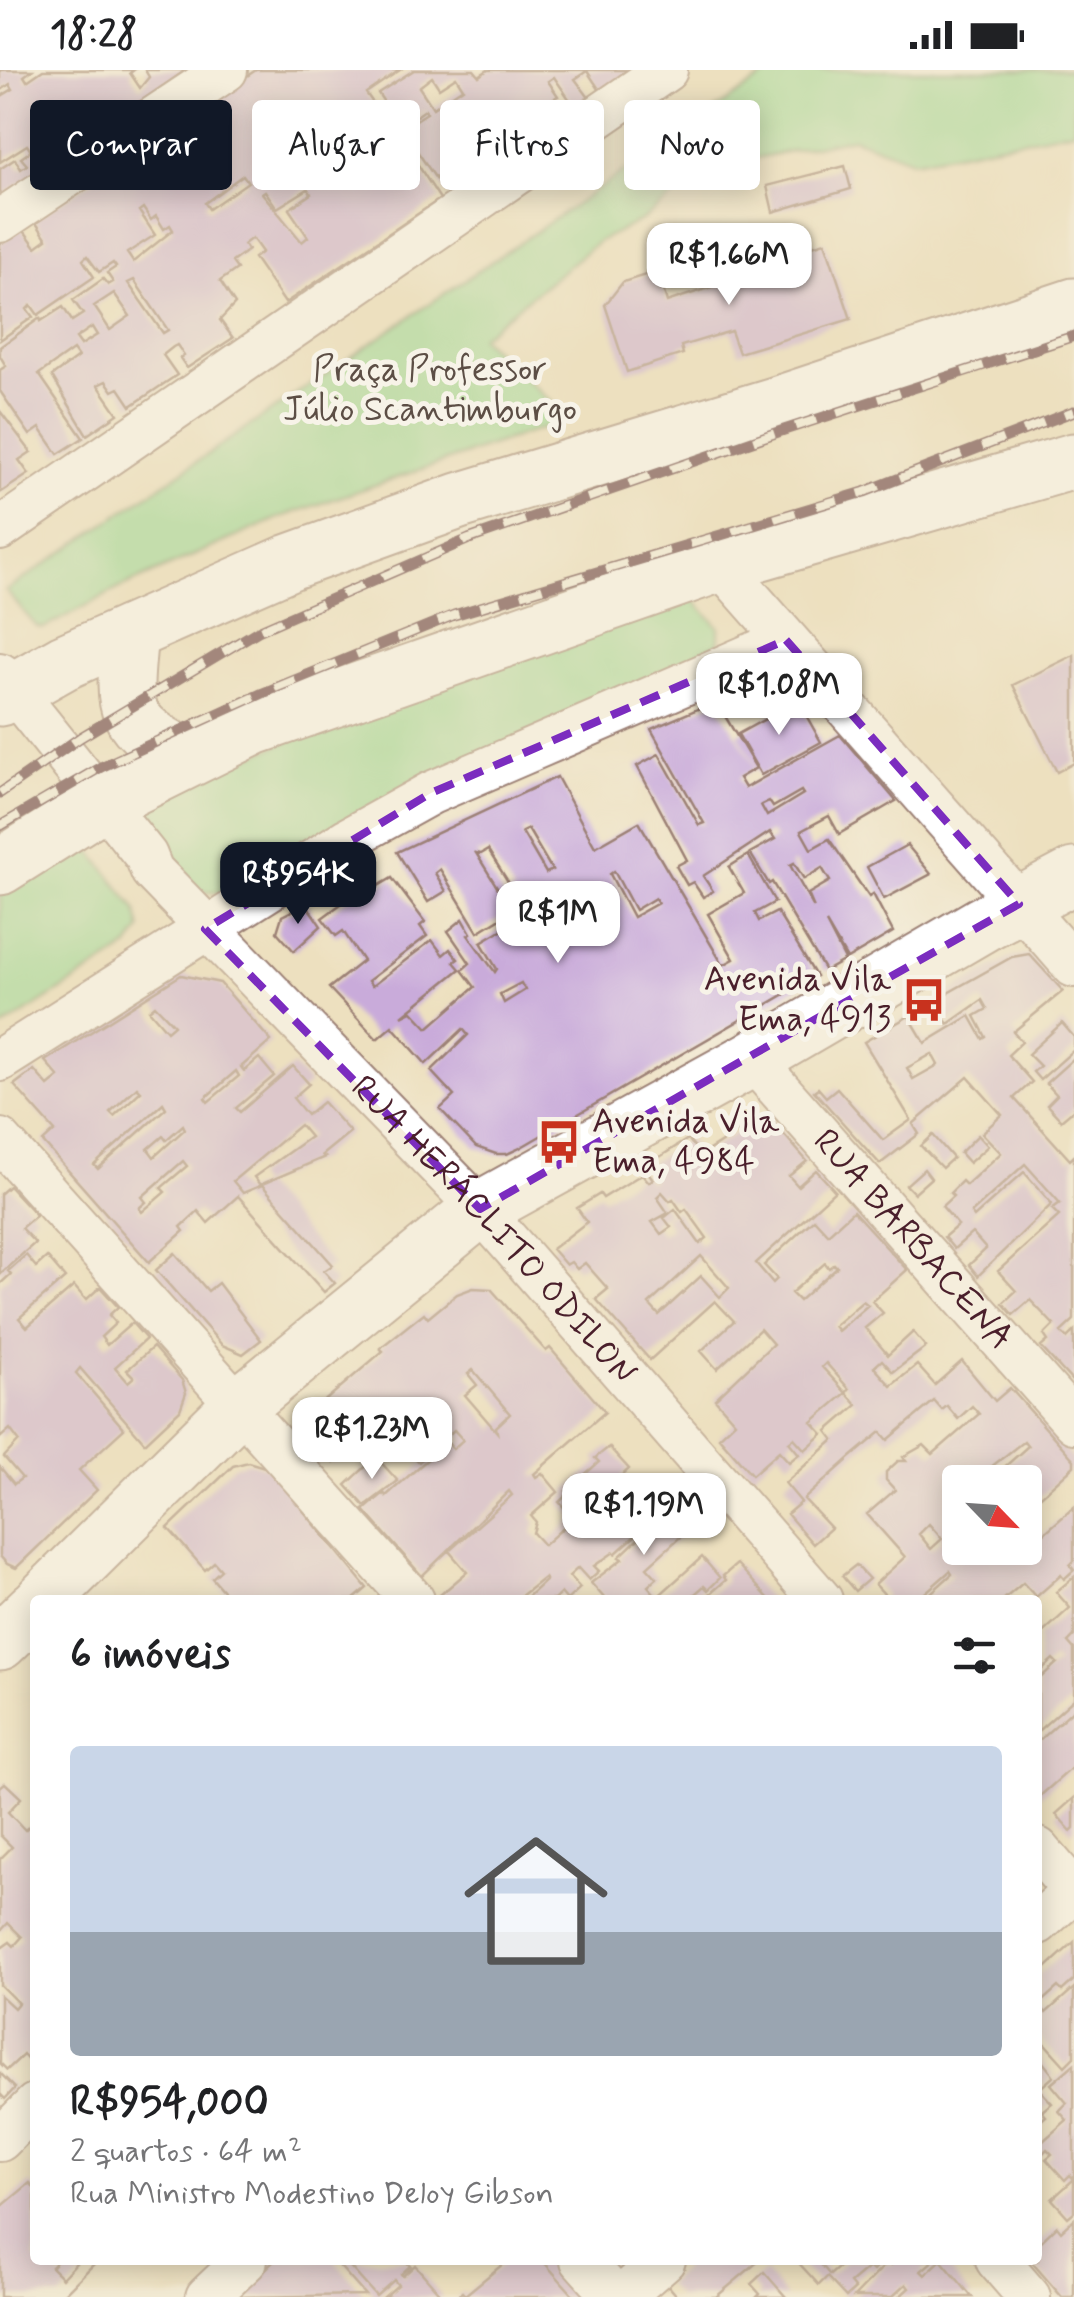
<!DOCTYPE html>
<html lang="pt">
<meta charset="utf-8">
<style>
body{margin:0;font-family:Mynerve,sans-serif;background:#f2f2f2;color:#202124;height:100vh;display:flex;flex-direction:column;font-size:38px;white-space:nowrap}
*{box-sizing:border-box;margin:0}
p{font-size:32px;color:#757577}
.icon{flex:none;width:55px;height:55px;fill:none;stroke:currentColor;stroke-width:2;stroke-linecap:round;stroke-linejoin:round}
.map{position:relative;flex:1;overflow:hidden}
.details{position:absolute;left:30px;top:1525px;width:1012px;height:670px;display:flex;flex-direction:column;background:#fff;border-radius:10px;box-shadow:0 5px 25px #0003}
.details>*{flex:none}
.top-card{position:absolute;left:30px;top:30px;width:1015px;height:90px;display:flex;gap:20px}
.needle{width:65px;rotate:115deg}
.fabs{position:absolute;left:942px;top:1395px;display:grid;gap:20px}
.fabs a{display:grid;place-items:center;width:100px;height:100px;border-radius:10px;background:#fff;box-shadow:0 5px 25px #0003;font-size:50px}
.price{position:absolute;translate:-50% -85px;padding:0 22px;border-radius:20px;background:#fff;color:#222;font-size:32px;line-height:65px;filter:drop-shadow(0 2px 5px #0008)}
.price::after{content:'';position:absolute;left:50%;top:60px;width:30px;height:22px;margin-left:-15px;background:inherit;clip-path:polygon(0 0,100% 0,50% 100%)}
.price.active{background:#111827;color:#fff}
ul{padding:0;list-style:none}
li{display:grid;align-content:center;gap:20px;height:530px;padding:0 40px}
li+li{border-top:2px solid #e0e0e0}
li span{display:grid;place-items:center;height:310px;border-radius:10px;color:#555}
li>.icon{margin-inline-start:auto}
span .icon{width:180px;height:180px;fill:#fffc;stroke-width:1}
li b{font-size:42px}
h2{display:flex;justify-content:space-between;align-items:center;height:120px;padding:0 40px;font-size:42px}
.chip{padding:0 35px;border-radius:10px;background:#fff;box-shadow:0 5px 25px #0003;font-size:35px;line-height:90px}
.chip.active{background:#111827;color:#fff}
.status{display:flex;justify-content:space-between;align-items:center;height:70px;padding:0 50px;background:#fff;direction:ltr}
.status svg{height:28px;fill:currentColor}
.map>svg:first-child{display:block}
</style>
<div class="status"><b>18:28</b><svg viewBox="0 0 49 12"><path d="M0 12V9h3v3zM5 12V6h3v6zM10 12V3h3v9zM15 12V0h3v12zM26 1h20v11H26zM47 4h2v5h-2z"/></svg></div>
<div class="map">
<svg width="1074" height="2227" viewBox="0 0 1074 2227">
<rect width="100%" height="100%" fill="#f7f3e8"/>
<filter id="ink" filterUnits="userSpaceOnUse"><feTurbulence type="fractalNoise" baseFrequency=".01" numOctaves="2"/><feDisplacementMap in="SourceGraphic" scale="20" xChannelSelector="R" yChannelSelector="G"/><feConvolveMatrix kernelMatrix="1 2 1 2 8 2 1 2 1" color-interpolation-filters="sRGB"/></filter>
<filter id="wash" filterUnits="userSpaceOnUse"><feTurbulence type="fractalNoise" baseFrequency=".0048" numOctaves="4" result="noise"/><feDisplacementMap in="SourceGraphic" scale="40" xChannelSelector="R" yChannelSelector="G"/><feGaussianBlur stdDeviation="2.25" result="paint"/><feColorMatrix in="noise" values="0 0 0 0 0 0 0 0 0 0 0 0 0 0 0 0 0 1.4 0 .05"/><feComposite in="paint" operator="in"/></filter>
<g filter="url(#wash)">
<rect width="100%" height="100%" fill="#ede0bf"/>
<g fill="#93da94" stroke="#6e7c60" stroke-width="2.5">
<path d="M774,0H1074V60L914,91L853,68L742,91L690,115L642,150L599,171L480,267L570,349L281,447L122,517L44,558L37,557L6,521Z"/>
<path d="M682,517L719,557V570L715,579L220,823L202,822L192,815L133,732Z"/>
<path d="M84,772L136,839L141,859L129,877L0,959V824Z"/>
</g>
<g id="blocks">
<g fill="#c9abda" fill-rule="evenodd">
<path d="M0,0H32L24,6L27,11L43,0H134L130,3L140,18L149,7L145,0H186L89,67L83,58L90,49L93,32L74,44L57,56L59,59L73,54L77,61L74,67L79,74L0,127V99L15,89L21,99L27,95L21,88L31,81L27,75L0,92V27L13,19L10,14L0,21Z"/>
<path d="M256,0H400L366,23L378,40L359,53L361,56L374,47L383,60L346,81L354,93L398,64L440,129L285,233L254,188L262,182L252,168L244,174L248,180L232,192L237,199L220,211L235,234L220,250L233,268L187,298L180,288L184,285L177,275L173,277L163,285L177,305L131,336L119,318L113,321L106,311L98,315L118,344L87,365L52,306L78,287L73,280L39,304L83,368L58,384L40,358L30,365L0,321V300L6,296L0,286V277L40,248L41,251L63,237L72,251L83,244L73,230L103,209L108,215L113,212L107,203L116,197L113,193L99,202L87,186L83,190L94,207L38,245L31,235L27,239L33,247L0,270V173L22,158L36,177L47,169L34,150ZM243,105L248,112L209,139L205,133ZM308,119L311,124L289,139L308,167L302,172L262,123L265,121L277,138ZM143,138L151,150L156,146L164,159L170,155L173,160L133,192L127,183L155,165L139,141ZM134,210L168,260L163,263L128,213ZM114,223L130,246L110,260L94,236ZM92,257L97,265L81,275L76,268Z"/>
<path d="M414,0H474L479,6L488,0H633L601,22L587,1L575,9L590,29L576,39L554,7L548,11L558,26L525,43L539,64L488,94L476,76L463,84L477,105L447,125L402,59L427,43L425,40L405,54L403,50L397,52L378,23ZM432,7L439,18L456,7L463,18L433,38L419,17Z"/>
<path d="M845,96L851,119L773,142L767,116Z"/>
<path d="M825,172L851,249L739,283L731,261L681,276L683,284L627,302L605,235L623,212L658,201L667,232L715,216L712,207Z"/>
<path d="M0,341L31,382L19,390L29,404L0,423Z"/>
<path d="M1074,585V693L1057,702L1013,615Z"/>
<path d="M716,631L756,698L739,708L745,718L840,665L896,731L839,764L829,746L801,761L811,779L829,769L869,827L873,824L893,862L847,889L826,853L845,890L825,901L772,812L769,814L750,783L775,769L770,762L703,806L713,821L703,827L693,812L687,815L676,796L687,790L637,696L659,684L699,755L704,753L651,659ZM801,721L803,724L767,746L761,735L769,731L773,737ZM794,793L804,809L822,798L830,811L808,824L814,838L790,795Z"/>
<path d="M798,631L821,672L761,705L738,664Z"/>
<path d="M557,707L595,777L639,752L723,895L734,889L708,844L744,823L729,797L748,785L775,832L755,843L759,851L777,842L816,906L518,1079L507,1084H496L476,1077L440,1039L454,1026L431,1001L468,965L463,959L426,994L392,956L377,969L329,918L363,891L343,861L336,866L322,848L356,823L358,828L392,808L425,852L420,856L427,866L368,911L372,916L432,870L443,885L450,879L458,889L454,892L460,899L402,946L412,941L428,958L475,917L462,900L470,893L448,861L463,849L471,863L468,865L495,902L497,899L481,872L520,849L508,825L514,821L488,780L481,784L476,783L512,841L478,862L440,799L435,803L446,821L428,832L397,782ZM528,759L552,800L546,803L522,762ZM614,801L635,840L655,828L658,833L633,847L610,804ZM521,913L525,920L504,933L500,924Z"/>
<path d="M907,775L931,804L884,829L867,797Z"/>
<path d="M306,834L321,856L294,881L277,862L282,846Z"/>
<path d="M1029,884L1063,921L1013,962L1022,972L1008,985L1032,1012L1014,1028L1070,1090L1074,1086V1250L1061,1262L1067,1268L1074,1261V1313L1041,1277L1048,1271L1044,1265L1054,1255L1030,1230L1013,1245L1003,1233L1016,1221L998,1201L1059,1146L1052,1139L1060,1133L1043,1114L1025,1094L971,1143L974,1147L1024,1102L1052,1134L978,1206L969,1195L986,1179L972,1163L954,1179L944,1167L958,1155L942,1136L953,1126L950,1123L962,1111L966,1115L1001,1083L982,1063L1002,1045L968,1007L913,1054L919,1064L880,1094L814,1021L818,1018L826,1027L837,1018L883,1070L911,1050L864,972L909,946L925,973L970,946L983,969L986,967L975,946L987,939L982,930L948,954L943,947L939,949L930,933L1012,887ZM932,984L938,995L913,1009L907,998Z"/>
<path d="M181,905L220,913L271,971L241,997L244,1001L259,988L274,1006L236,1038L240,1042L293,996L309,1014L293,1028L307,1045L323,1032L350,1062L322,1085L325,1087L260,1115L254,1107L310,1067L300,1055L233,1111L243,1123L262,1115L333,1195L324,1201L335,1213L324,1222L238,1126L208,1153L198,1141L181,1157L184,1161L149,1192L43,1072L55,1061L14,1015L34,1000L48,1016L59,1007L45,991ZM155,935L174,955L167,961L149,940ZM236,1001L239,1006L208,1032L205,1028ZM137,1017L141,1021L114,1046L110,1042ZM163,1033L166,1038L98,1099L94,1095ZM183,1055L185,1059L154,1087L148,1079L163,1066L166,1070ZM183,1091L187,1096L161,1118L165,1122L142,1142L139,1138L146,1132L142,1127Z"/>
<path d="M1062,953L1074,967V980L1040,1010L1033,1002L1040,996L1028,984Z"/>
<path d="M1074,988V1039L1061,1050L1047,1035L1057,1025L1046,1013Z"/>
<path d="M766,1044L807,1091L789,1106L798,1116L816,1100L835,1121L756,1193L773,1213L777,1209L764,1195L814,1149L828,1164L853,1141L907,1200L872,1231L883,1243L865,1258L888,1285L913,1262L926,1277L893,1302L882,1290L874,1297L891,1316L917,1295L935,1315L962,1291L995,1331L1010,1318L1074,1390V1396L1041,1426L1037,1423L1025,1434V1412H977L985,1405L990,1410L1028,1376L1024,1371L972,1412H960V1416L957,1412L952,1417L960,1427L948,1438L960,1451V1478H1025V1466L1032,1474L1074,1437V1491L1070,1495L1074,1500L1064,1509L1061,1505L1036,1527L1023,1513L1003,1530H923L952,1504L950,1501L917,1530H882L886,1526L875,1514L905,1487L867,1444L895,1420L886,1410V1402L898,1391H906L903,1387L924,1375L933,1384L979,1344L972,1336L958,1349L947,1336L942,1340L934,1331L888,1370L881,1362L850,1388L804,1429L831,1458L813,1474L787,1444L801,1432L785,1413L834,1370L827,1361L857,1335L846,1323L849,1319L826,1293L822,1297L846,1323L812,1352L823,1364L805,1380L794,1368L789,1372L799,1384L789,1392L779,1381L752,1405L719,1367L735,1352L715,1329L773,1274L760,1259L717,1299L701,1281L734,1251L715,1231L650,1290L596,1229L608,1219L585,1193L577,1199L571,1192L566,1195L552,1179L587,1152L577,1138L600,1124L603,1128L642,1104L649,1112L653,1109L644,1097L688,1069L701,1085ZM662,1122L670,1131L673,1129L682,1142L686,1139L707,1168L700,1174L675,1139L664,1148L671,1157L661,1164L652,1152L668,1143L657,1127ZM701,1186L729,1218L720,1227L701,1206L659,1245L649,1234ZM825,1193L829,1198L834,1194L837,1197L799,1231L791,1223ZM863,1231L868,1235L838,1261L834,1256ZM929,1454L942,1469L931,1479L919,1464Z"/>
<path d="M933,1065L953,1088L942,1098L921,1076Z"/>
<path d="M978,1065L988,1076L969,1093L960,1083Z"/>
<path d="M924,1099L931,1108L914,1123L906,1115Z"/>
<path d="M9,1116L36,1145L21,1158L35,1173L0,1204V1124Z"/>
<path d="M175,1183L208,1221L218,1213L261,1270L243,1284L222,1275L156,1200Z"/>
<path d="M26,1185L36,1197L47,1187L65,1208L19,1248L27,1257L74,1216L86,1230L100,1217L118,1237L109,1245L116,1253L101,1267L107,1275L132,1253L146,1269L115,1297L128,1312L134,1307L127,1300L153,1277L182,1310L186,1323L180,1340L145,1373L80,1298L76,1303L124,1359L79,1400L97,1420L16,1498L7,1494L0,1486V1397L14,1414L22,1408L4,1387L19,1371L10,1359L0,1368V1214L11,1204L8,1201Z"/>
<path d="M473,1218L491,1219L546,1281L550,1278L605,1342L534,1404L536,1407L542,1403L558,1422L531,1446L536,1452L533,1463L544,1475L574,1448L559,1432L568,1424L566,1421L599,1392L595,1388L609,1377L629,1399L621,1406L637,1424L614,1445L617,1448L648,1421L665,1439L615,1484L614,1482L594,1496L599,1501L589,1510L578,1498L569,1506L580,1518L567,1530L561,1523L554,1530H524L546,1510L544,1508L516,1530H444L440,1525L467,1502L449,1481L512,1425L509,1421L422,1506L364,1440L384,1423L386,1426L447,1372L453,1379L463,1370L454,1360L419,1392L393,1364L376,1380L365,1367L334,1393L300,1352L383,1281L380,1278L424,1243L428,1248L457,1224ZM473,1300L510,1344L496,1357L497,1362L465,1325L477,1315L468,1304Z"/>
<path d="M376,1387L398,1411L365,1436L346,1415Z"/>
<path d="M248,1392L268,1398L367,1518L353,1530H231L212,1508L221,1500L214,1492L205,1500L168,1458L233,1396Z"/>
<path d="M679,1430L698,1451L647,1497L657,1508L648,1516L655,1524L648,1530L643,1525L640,1527L642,1530H606L591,1513L622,1489L619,1487Z"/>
<path d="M702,1487L720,1508L708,1520L704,1516L688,1530H654Z"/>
<path d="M737,1494L770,1530H703L726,1510L723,1506Z"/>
<path d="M856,1495L869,1509L855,1521L842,1506Z"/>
<path d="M1074,1507V1566L1068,1572L1074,1579V1629L1038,1661V1610L1057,1593L1053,1589L1038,1603V1567L1070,1538L1056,1522Z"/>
<path d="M1074,1639V1696L1040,1726L1038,1723V1671Z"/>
<path d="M5,1713L21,1728L8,1742L25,1760L35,1750V1998L23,1985L7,2000L0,1993V1925L14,1938L18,1933L0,1915V1879L10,1872L14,1876L22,1867L8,1853L0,1862V1789L12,1777L0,1765V1717Z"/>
<path d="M1074,1728V1758L1071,1761L1056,1744Z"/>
<path d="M1074,1872V1910L1062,1921L1058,1917L1038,1935V1905Z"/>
<path d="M1074,1918V1987L1065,1996L1038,1966V1943L1042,1938L1046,1943Z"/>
<path d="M1038,1986L1054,2006L1039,2019L1052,2033L1042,2041L1046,2046L1038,2053Z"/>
<path d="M1074,1994V2109L1070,2105L1065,2110L1046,2089L1052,2084L1047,2079L1038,2088V2068L1042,2072L1067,2050L1059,2041L1067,2033L1051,2014Z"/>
<path d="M0,2003L15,2018L5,2029L0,2024Z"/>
<path d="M1074,2109V2142L1068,2147L1052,2129Z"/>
<path d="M30,2113L35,2118V2190H58L51,2197L62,2208L76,2193L73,2190H98L61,2227H0V2138Z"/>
<path d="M1074,2149V2227H1062L1030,2190H1038V2174L1057,2156L1061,2161Z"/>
<path d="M275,2190H334L365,2225L236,2227Z"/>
<path d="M344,2190H405L410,2196L401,2204L403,2206L415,2195L443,2227H384L398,2215L394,2210L376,2226Z"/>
<path d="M508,2190H542L575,2227H456L462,2222L465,2225Z"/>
<path d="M677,2190H760L716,2227H678L667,2214L684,2198Z"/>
<path d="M796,2190H817L830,2205L847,2190H885L873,2201L869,2197L850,2213L855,2219L846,2227L827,2207L819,2215Z"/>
<path d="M897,2190H934L921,2201L925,2205L941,2190L972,2227H899L909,2218L906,2214L892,2227H854L888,2192L891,2195Z"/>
<path d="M764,2202L786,2227H757L760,2224L751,2214Z"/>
</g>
</g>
</g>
<g filter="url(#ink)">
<use href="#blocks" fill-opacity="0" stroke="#9c8075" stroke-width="2.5"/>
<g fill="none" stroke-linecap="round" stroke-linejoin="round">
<g stroke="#9c8075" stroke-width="46">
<g id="minor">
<path d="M0,151L226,0"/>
<path d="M0,459L666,0"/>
<path d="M720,494L1074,896"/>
<path id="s1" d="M0,604L146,786L152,801L480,1139L821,1530"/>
<path id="s2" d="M752,989L1074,1352"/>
<path d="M0,990L348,769L431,723L786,570"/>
<path d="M0,1070L413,1530"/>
<path d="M1038,1779L1074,1821"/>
<path d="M1038,1853L1074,1821"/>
<path d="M0,2070L35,2035"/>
<path d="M582,2190L615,2227"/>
<path d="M997,2190L1029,2227"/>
<path d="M207,2227L246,2190"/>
<path d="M622,2227L664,2190"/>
</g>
</g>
<g stroke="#9c8075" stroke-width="59">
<g id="major">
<path d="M130,563C123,638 117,653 189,688"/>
<path d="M0,628L64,592L290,492L459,431L778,334L1074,236"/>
<path d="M0,797L103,732L254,657L720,494L1074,391"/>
<path d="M43,1530L240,1335L480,1139L752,989L983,854L1074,806"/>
<path d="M0,1572L35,1538"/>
</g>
</g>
<use href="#minor" stroke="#fff" stroke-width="42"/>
<use href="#major" stroke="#fff" stroke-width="55"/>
<g stroke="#4a1f2b" stroke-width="11">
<g id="rail">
<path d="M0,723L81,667L258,561L469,469L784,360L1074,266"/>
<path d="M0,756L101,697L263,623L454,545L864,422L1074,341"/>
</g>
</g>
<use href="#rail" stroke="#f7f3e8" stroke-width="8" stroke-dasharray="22" stroke-linecap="butt"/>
</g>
</g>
<path d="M0 0H1074V2227H0ZM786,570L1019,834L480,1139L205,859L431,723Z" fill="#ede0bf" fill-opacity=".55" fill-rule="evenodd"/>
<path fill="none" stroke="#7b2cbf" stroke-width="8" stroke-dasharray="20 12" stroke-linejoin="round" d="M786,570L1019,834L480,1139L205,859L431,723Z"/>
<defs>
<g id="bus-bare" transform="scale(3.45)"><path d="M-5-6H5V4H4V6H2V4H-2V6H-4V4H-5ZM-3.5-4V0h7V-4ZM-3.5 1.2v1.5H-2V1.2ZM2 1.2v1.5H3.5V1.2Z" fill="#c8321e" stroke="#f7f3e8" stroke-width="2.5" paint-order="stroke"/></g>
</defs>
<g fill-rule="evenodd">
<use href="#bus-bare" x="924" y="930"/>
<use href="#bus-bare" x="559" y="1072"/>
</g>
<g text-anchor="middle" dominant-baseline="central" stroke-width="10" stroke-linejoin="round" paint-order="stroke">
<g font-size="35" fill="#5c4e45" stroke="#f7f3e8">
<text x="430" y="300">Praça Professor<tspan x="430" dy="40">Júlio Scantimburgo</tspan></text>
</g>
<g font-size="35" fill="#4a1f2b" stroke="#f7f3e8" text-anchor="end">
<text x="891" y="910">Avenida Vila<tspan x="891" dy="40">Ema, 4913</tspan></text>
<text x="592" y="1052" text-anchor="start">Avenida Vila<tspan x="592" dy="40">Ema, 4984</tspan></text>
</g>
<g font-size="35" fill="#4a1f2b" stroke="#f7f3e8">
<text stroke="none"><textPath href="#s1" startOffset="745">RUA HERÁCLITO ODILON</textPath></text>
<text stroke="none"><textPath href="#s2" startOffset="242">RUA BARBACENA</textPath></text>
</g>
</g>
</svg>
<div class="fabs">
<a><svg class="needle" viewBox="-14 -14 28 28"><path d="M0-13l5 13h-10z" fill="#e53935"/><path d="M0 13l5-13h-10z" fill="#757577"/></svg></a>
</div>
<b class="price" style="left:729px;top:238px">R$1.66M</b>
<b class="price" style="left:779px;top:668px">R$1.08M</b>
<b class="price active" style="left:298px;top:857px">R$954K</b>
<b class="price" style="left:558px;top:896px">R$1M</b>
<b class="price" style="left:372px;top:1412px">R$1.23M</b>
<b class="price" style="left:644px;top:1488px">R$1.19M</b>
<div class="top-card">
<a class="chip active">Comprar</a>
<a class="chip">Alugar</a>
<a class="chip">Filtros</a>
<a class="chip">Novo</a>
</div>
<section class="details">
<h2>6 imóveis<svg class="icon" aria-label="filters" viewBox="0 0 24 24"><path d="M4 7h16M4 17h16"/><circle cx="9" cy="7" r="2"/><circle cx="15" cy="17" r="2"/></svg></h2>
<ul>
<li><span style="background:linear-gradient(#c9d6e8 60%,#9aa5b1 0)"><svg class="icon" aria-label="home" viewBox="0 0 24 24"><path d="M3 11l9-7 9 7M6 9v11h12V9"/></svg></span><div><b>R$954,000</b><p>2 quartos · 64 m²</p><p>Rua Ministro Modestino Deloy Gibson</p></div></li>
</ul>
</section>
</div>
